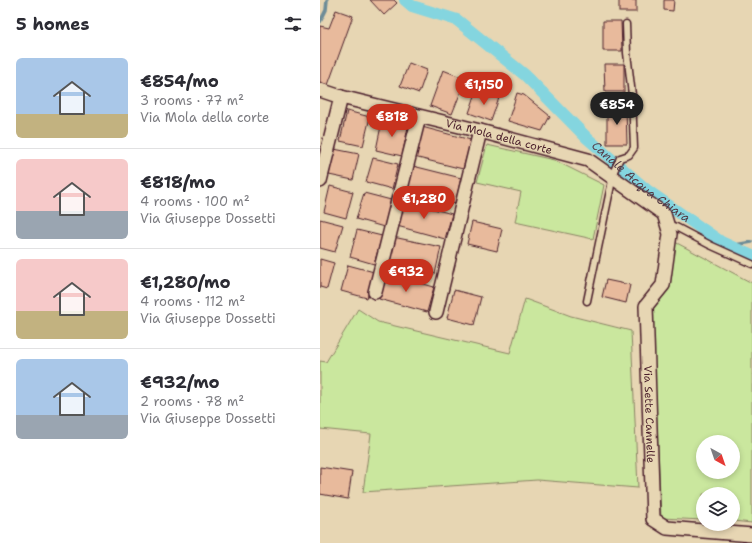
<!DOCTYPE html>
<meta charset="utf-8">
<style>
body{margin:0;font-family:"Shantell Sans",sans-serif;background:#f2f2f3;color:#2b2b33;height:100vh;display:flex;flex-direction:column;font-size:15px;white-space:nowrap}
*{box-sizing:border-box;margin:0}
p{font-size:13px;color:#7c7c81}
.icon{flex:none;width:22px;height:22px;fill:none;stroke:currentColor;stroke-width:2;stroke-linecap:round;stroke-linejoin:round}
.map{position:relative;flex:1;overflow:hidden}
.drawer{display:flex;flex-direction:column;background:#fff;width:320px}
.drawer>*{flex:none}
.needle{width:26px;rotate:140deg}
.buttons{position:absolute;left:376px;top:435px;display:grid;gap:8px}
.buttons a{display:grid;place-items:center;width:44px;height:44px;border-radius:50%;background:#fff;box-shadow:0 2px 6px #0003;font-size:20px}
.price{position:absolute;translate:-50% -34px;padding:0 9px;border-radius:14px;background:#c8321e;color:#fff;font-size:13px;line-height:26px;filter:drop-shadow(0 1px 2px #0008)}
.price::after{content:'';position:absolute;left:50%;top:24px;width:12px;height:9px;margin-left:-6px;background:inherit;clip-path:polygon(0 0,100% 0,50% 100%)}
.price.on{background:#222;color:#fff}
ul{padding:0;list-style:none}
li{display:flex;align-items:center;gap:12px;height:100px;padding:0 16px}
li+li{border-top:1px solid #e1e1e2}
li span{display:grid;place-items:center;flex:none;width:112px;height:80px;border-radius:6px;color:#555}
li>.icon{margin-inline-start:auto}
span .icon{width:48px;height:48px;fill:#fffc;stroke-width:1}
li b{font-size:17px}
h2{display:flex;justify-content:space-between;align-items:center;height:48px;padding:0 16px;font-size:17px}
main{display:flex;flex:1;min-height:0}
.map>svg:first-child{display:block}
</style>
<main>
<section class="drawer">
<h2>5 homes<svg class="icon" aria-label="filters" viewBox="0 0 24 24"><path d="M4 7h16M4 17h16"/><circle cx="9" cy="7" r="2"/><circle cx="15" cy="17" r="2"/></svg></h2>
<ul>
<li><span style="background:linear-gradient(#a9c7e8 70%,#c2b280 0)"><svg class="icon" aria-label="home" viewBox="0 0 24 24"><path d="M3 11l9-7 9 7M6 9v11h12V9"/></svg></span><div><b>€854/mo</b><p>3 rooms · 77 m²</p><p>Via Mola della corte</p></div></li>
<li><span style="background:linear-gradient(#f6c9c9 65%,#9aa5b1 0)"><svg class="icon" aria-label="home" viewBox="0 0 24 24"><path d="M3 11l9-7 9 7M6 9v11h12V9"/></svg></span><div><b>€818/mo</b><p>4 rooms · 100 m²</p><p>Via Giuseppe Dossetti</p></div></li>
<li><span style="background:linear-gradient(#f6c9c9 65%,#c2b280 0)"><svg class="icon" aria-label="home" viewBox="0 0 24 24"><path d="M3 11l9-7 9 7M6 9v11h12V9"/></svg></span><div><b>€1,280/mo</b><p>4 rooms · 112 m²</p><p>Via Giuseppe Dossetti</p></div></li>
<li><span style="background:linear-gradient(#a9c7e8 70%,#9aa5b1 0)"><svg class="icon" aria-label="home" viewBox="0 0 24 24"><path d="M3 11l9-7 9 7M6 9v11h12V9"/></svg></span><div><b>€932/mo</b><p>2 rooms · 78 m²</p><p>Via Giuseppe Dossetti</p></div></li>
</ul>
</section>
<div class="map">
<svg width="432" height="543" viewBox="0 0 432 543">
<rect width="100%" height="100%" fill="#e7d6b3"/>
<filter id="ink" filterUnits="userSpaceOnUse"><feTurbulence type="fractalNoise" baseFrequency=".025" numOctaves="2"/><feDisplacementMap in="SourceGraphic" scale="8" xChannelSelector="R" yChannelSelector="G"/><feConvolveMatrix kernelMatrix="1 2 1 2 8 2 1 2 1" color-interpolation-filters="sRGB"/></filter>
<g filter="url(#ink)">
<g fill="#cae79e" stroke="#8a8364" fill-rule="evenodd">
<path d="M167,145L234,160L284,185L273,239L195,222L201,192L157,182Z"/>
<path d="M355,242L432,283V523L413,521V494H383V520L341,518L332,310L350,288ZM383,442H413V472H383Z"/>
<path d="M205,299L251,316L311,331L318,488L217,480L43,492L51,434L0,429V361L6,362L38,309L58,322L190,353Z"/>
</g>
<g fill="none" stroke-linecap="round" stroke-linejoin="round">
<g stroke="#6d8c97" stroke-width="3.5">
<path d="M0,22L6,10L7,0"/>
<path d="M409,246L432,242"/>
</g>
<path stroke="#84d5df" stroke-width="12" id="s1" d="M85,0L92,6L137,20L205,75L267,138L328,191L401,242L432,256"/>
</g>
<g fill="#e8ba9c" stroke="#4a1f2b">
<path d="M50,0H74L77,3L64,15Z"/>
<rect x="299" y="0" width="17" height="12"/>
<path d="M344,0H354L353,11L344,10Z"/>
<path d="M16,10L33,16L8,85L0,82V26L9,28Z"/>
<path d="M283,21H301L302,51H283Z"/>
<path d="M89,63L107,70L99,93L80,86Z"/>
<path d="M284,64H304V92H285Z"/>
<path d="M123,70L146,79L132,114L110,106Z"/>
<path d="M157,90L179,98L171,121L149,113Z"/>
<path d="M197,93L204,95L230,116L222,131L188,121Z"/>
<path d="M287,107H306L307,144H287Z"/>
<path d="M27,111L50,117L43,146L20,141Z"/>
<path d="M62,121L88,127L82,156L56,150Z"/>
<path d="M102,127L151,140L143,169L94,157Z"/>
<path d="M14,149L39,154L33,180L9,175Z"/>
<path d="M53,158L78,164L72,189L46,182Z"/>
<path d="M93,166L141,178L135,204L87,192Z"/>
<path d="M10,186L33,192L26,218L4,212Z"/>
<path d="M44,193L71,200L64,227L36,219Z"/>
<path d="M84,201L132,214L125,239L77,226Z"/>
<path d="M0,219L23,225L15,252L0,248Z"/>
<path d="M152,222L182,229L177,251L147,244Z"/>
<path d="M37,230L62,236L54,264L30,257Z"/>
<path d="M73,237L121,247L115,274L67,263Z"/>
<path d="M0,259L14,263L7,289L0,287Z"/>
<path d="M28,265L54,272L47,298L21,291Z"/>
<path d="M66,273L114,287L107,312L59,299Z"/>
<path d="M286,280L310,285L306,303L282,297Z"/>
<path d="M134,290L161,297L154,325L127,318Z"/>
<path d="M0,467L32,472L28,499L0,494Z"/>
</g>
<g fill="none" stroke-linecap="round" stroke-linejoin="round">
<g stroke="#4a1f2b" stroke-width="9">
<g id="lane">
<path d="M347,224L356,227L390,245L432,264"/>
<path d="M267,301L294,171L300,158L309,155L314,148L312,95L307,53L306,24"/>
</g>
</g>
<g stroke="#4a1f2b" stroke-width="16">
<g id="street">
<path id="s2" d="M0,90L21,97L160,131L268,160L344,214L350,234L343,285L326,306L333,519L347,528L432,535"/>
<path d="M0,181L21,97"/>
<path d="M55,292L99,117"/>
<path d="M116,312L160,131"/>
</g>
</g>
<use href="#lane" stroke="#e7d6b3" stroke-width="6"/>
<use href="#street" stroke="#e7d6b3" stroke-width="13"/>
</g>
</g>
<g text-anchor="middle" dominant-baseline="central" stroke-width="3" stroke-linejoin="round" paint-order="stroke">
<g font-size="11" fill="#4a1f2b" stroke="#e7d6b3">
<text stroke="none"><textPath href="#s2" startOffset="185">Via Mola della corte</textPath></text>
<text stroke="none"><textPath href="#s2" startOffset="578">Via Sette Cannelle</textPath></text>
</g>
<g font-size="12" font-style="italic" fill="#533a46" stroke="#e7d6b3">
<text stroke="none"><textPath href="#s1" startOffset="302">Canale Acqua Chiara</textPath></text>
</g>
</g>
</svg>
<div class="buttons">
<a><svg class="needle" viewBox="-14 -14 28 28"><path d="M0-13l5 13h-10z" fill="#e53935"/><path d="M0 13l5-13h-10z" fill="#7c7c81"/></svg></a>
<a><svg class="icon" aria-label="layers" viewBox="0 0 24 24"><path d="M12 4l9 5-9 5-9-5zM3 14l9 5 9-5"/></svg></a>
</div>
<b class="price" style="left:164px;top:106px">€1,150</b>
<b class="price on" style="left:297px;top:126px">€854</b>
<b class="price" style="left:72px;top:138px">€818</b>
<b class="price" style="left:104px;top:220px">€1,280</b>
<b class="price" style="left:86px;top:293px">€932</b>
</div>
</main>
